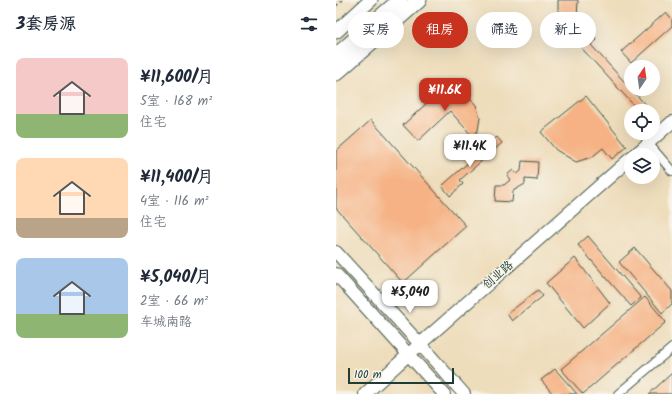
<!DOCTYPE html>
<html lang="zh">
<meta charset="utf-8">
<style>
body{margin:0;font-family:Kalam,"LXGW WenKai TC",sans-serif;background:#f2f2f3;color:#1f2937;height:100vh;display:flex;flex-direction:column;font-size:15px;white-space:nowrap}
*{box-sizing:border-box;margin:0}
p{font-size:13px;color:#747a83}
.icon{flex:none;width:22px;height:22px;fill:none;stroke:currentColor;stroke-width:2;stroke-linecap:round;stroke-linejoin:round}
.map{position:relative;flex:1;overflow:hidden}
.panel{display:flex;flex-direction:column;background:#fff;width:336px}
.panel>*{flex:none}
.top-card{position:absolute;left:12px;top:12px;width:264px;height:36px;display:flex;gap:8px}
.needle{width:26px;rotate:13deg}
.controls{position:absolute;left:288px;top:60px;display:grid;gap:8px}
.controls a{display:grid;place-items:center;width:36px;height:36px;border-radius:50%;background:#fff;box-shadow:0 4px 16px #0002;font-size:20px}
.scale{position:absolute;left:12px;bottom:10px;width:106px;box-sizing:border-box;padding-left:4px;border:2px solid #1f3d34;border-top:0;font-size:11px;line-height:14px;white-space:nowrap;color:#1f3d34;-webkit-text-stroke:3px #f7f3e8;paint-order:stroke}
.price{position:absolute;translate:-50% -34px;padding:0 9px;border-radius:8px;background:#fff;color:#222;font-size:13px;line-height:26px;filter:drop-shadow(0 1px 2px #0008)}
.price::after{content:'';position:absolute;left:50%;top:24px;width:12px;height:9px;margin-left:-6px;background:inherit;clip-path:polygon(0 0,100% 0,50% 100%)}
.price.selected{background:#c8321e;color:#fff}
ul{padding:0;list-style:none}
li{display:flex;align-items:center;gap:12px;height:100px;padding:0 16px}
li span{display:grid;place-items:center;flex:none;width:112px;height:80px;border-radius:8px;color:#555}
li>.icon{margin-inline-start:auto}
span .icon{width:48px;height:48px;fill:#fffc;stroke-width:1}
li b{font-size:17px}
h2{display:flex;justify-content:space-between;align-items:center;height:48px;padding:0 16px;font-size:17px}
.pill{padding:0 14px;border-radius:18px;background:#fff;box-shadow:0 4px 16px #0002;font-size:14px;line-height:36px}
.pill.selected{background:#c8321e;color:#fff}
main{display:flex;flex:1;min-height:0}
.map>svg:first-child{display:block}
</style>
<main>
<section class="panel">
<h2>3套房源<svg class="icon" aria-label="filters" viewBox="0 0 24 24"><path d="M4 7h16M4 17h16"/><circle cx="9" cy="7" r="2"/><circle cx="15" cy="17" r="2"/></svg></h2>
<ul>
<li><span style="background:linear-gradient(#f6c9c9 70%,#8fb573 0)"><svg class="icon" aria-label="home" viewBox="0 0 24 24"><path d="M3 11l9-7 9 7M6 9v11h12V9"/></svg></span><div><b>¥11,600/月</b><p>5室 · 168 m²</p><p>住宅</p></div></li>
<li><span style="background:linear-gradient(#ffd9b3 75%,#b9a48a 0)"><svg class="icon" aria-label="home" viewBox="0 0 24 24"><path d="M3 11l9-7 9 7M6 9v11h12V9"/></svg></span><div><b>¥11,400/月</b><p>4室 · 116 m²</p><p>住宅</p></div></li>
<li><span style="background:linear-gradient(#a9c7e8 70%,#8fb573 0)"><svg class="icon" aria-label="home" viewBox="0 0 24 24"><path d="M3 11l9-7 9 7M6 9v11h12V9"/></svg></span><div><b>¥5,040/月</b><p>2室 · 66 m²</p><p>车城南路</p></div></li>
</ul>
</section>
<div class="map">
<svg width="336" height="394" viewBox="0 0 336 394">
<rect width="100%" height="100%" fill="#f7f3e8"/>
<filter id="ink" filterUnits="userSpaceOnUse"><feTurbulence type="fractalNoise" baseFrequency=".025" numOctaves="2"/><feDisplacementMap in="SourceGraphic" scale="8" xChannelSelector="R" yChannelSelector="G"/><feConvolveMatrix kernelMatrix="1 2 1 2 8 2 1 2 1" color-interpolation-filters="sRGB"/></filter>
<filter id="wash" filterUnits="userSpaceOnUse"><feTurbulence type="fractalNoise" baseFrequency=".012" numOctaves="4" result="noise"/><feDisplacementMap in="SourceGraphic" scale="16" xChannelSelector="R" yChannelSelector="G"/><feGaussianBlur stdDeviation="0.9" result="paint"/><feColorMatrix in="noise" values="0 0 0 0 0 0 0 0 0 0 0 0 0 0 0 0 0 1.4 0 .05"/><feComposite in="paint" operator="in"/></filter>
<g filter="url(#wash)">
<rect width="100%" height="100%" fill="#edb"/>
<g id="blocks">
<g fill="#f6b284">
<path d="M222,0H242L241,19L232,27L222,17Z"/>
<path d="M330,12L336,19V26L295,63L285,52Z"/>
<path d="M253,31L261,40L255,45L315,111H303L240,42Z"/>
<path d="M116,80L140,105L144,118L142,130L137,137L114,111L82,141L67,125Z"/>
<path d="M250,96L291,147L276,159L267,148L256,157L240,162L220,150L205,132Z"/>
<path d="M317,113L323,120L317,125Z"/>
<path d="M35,120L130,226L67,283L0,208V151Z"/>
<path d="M161,137L166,143L124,180L127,184L114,196L106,186Z"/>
<path d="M186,161L202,162L201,180L189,179V184L177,191L176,202L159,201L160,185H168L174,180L171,175L177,170L181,174L185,171Z"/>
<path d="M252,236L305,298L295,306L242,245Z"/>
<path d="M299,248L336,291V304L326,313L283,262Z"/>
<path d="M239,258L274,303L247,328L210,283Z"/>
<path d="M202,290L207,296L176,321L171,314Z"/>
<path d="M309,297L330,322L247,394L225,369Z"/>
<path d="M219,369L241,394H217L205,380Z"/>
<path d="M336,373V394H313Z"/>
</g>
</g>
</g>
<g filter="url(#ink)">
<use href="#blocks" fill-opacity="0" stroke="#3e5548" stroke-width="1"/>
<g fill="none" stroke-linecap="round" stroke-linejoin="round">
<g stroke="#3e5548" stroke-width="10">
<g id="street">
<path d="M312,143L336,171"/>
<path d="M282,394L336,348"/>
</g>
</g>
<g stroke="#3e5548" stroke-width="14">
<g id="secondary">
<path d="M299,155L336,122"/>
<path d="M0,252L84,344L128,394"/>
<path d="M0,274L108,394"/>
<path d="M29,394L84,344L295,158"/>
</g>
</g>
<g stroke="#3e5548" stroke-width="15">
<path id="primary" d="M0,32L35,0"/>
</g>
<g stroke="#3e5548" stroke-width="17">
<g id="highway">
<path d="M0,56L64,0"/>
<path d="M0,73L83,0"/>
</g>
</g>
<path stroke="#3e5548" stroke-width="1.5" stroke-dasharray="3 3" stroke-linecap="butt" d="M0,6L7,0"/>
<use href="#street" stroke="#fff" stroke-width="8"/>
<use href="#secondary" stroke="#fff" stroke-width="12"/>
<use href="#primary" stroke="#fff" stroke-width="13"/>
<use href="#highway" stroke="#fff" stroke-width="15"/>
</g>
</g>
<g text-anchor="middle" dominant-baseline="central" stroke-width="3" stroke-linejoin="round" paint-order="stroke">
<g font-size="12" fill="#1f3d34" stroke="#f7f3e8">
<text transform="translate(162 275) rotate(-41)">创业路</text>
</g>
</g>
</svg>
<div class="controls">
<a><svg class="needle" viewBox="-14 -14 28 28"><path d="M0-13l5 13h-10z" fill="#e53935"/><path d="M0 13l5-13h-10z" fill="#747a83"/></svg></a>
<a><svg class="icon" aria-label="locate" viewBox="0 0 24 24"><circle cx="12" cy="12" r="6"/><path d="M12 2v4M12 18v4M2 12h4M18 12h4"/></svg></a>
<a><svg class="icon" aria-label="layers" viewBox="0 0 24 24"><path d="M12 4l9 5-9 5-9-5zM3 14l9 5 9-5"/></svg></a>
</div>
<div class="scale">100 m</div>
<b class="price selected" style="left:109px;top:112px">¥11.6K</b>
<b class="price" style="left:134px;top:168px">¥11.4K</b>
<b class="price" style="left:74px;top:314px">¥5,040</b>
<div class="top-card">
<a class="pill">买房</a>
<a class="pill selected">租房</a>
<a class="pill">筛选</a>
<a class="pill">新上</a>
</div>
</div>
</main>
